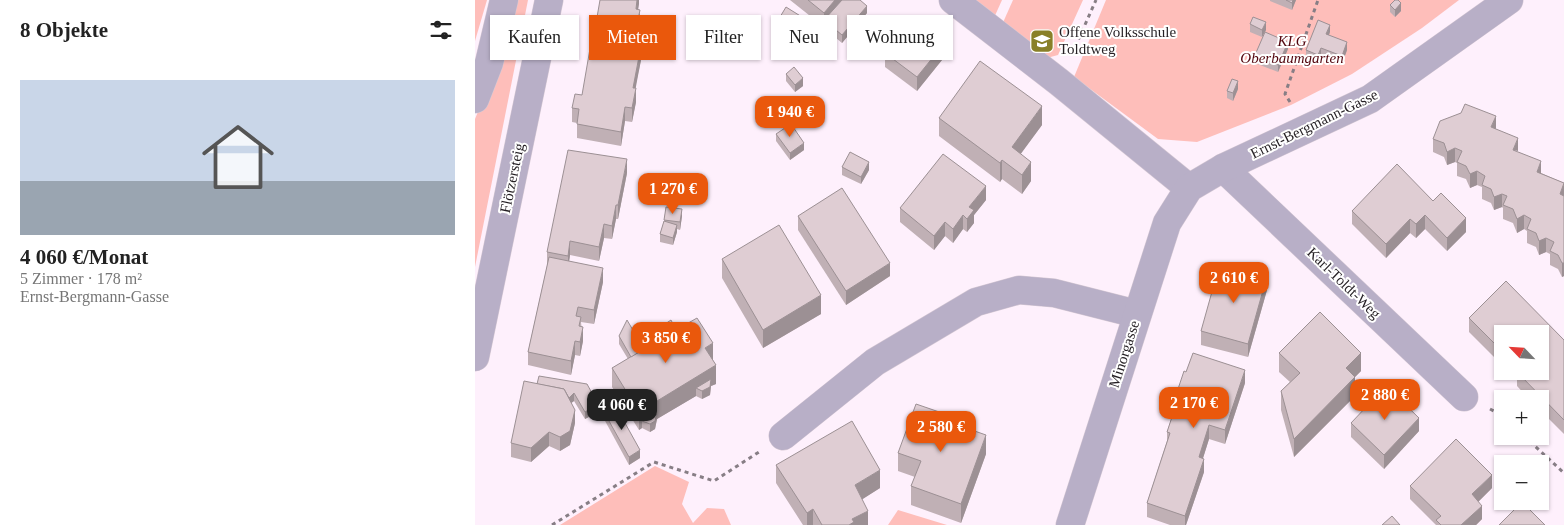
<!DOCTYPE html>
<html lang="de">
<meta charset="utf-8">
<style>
body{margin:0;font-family:"Times New Roman",serif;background:#f6f6f6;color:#222;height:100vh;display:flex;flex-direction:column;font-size:19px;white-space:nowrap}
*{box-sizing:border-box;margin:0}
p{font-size:16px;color:#767676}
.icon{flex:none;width:28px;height:28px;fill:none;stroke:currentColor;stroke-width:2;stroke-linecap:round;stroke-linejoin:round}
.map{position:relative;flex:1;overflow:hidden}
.sheet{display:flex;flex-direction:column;background:#fff;width:475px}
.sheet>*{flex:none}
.banner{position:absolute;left:15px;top:15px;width:475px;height:45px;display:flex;gap:10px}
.needle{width:32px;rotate:295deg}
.controls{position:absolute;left:1019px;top:325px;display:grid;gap:10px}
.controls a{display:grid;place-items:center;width:55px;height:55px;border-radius:0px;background:#fff;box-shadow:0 1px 4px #0004;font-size:25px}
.price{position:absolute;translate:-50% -42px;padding:0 11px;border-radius:10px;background:#ea580c;color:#fff;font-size:16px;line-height:32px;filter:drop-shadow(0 1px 2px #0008)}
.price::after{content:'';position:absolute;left:50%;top:30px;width:15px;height:11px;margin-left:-8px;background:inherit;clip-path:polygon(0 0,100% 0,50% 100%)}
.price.selected{background:#222;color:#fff}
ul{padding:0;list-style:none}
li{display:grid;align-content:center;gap:10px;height:265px;padding:0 20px}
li+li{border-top:1px solid #e0e0e0}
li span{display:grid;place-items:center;height:155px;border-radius:0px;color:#555}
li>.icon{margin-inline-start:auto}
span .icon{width:90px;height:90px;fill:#fffc;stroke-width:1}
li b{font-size:21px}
h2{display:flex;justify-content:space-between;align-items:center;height:60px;padding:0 20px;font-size:21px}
.chip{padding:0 18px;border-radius:0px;background:#fff;box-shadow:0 1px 4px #0004;font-size:18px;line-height:45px}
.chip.selected{background:#ea580c;color:#fff}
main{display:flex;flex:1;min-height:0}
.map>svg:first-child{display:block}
</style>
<main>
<section class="sheet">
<h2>8 Objekte<svg class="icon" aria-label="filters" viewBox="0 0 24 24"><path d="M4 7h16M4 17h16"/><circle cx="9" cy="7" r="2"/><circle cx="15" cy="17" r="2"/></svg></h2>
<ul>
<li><span style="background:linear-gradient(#c9d6e8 65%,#9aa5b1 0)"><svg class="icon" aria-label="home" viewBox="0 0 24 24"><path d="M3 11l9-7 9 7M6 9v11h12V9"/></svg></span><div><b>4 060 €/Monat</b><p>5 Zimmer · 178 m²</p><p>Ernst-Bergmann-Gasse</p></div></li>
</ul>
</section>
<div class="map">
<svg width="1089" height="525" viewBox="0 0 1089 525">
<rect width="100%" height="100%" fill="#fef0fc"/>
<g fill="#febeba">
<path d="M0,0H12L0,41Z"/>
<path d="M38,0H53L0,267V119L9,97Z"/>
<path d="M491,0H527L518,20Z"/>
<path d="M538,0H608L583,55L568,59L526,27Z"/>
<path d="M631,0H984L947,28L877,74L816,105L722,142L683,139L599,77Z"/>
<path d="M180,466L214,482L207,504L218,523L232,508L249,509L256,525H85Z"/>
<path d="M423,510L472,525H413Z"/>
</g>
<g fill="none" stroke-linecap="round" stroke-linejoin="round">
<g stroke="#d7cad5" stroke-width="29">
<g id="minor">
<path d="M478,0L584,82L714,188"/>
<path d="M0,99L14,63L29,0"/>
<path d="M748,168L989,397"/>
<path d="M0,357L74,0"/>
<path d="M308,436L400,362L501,302L544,290L579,293L662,314"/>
<path d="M595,525L692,223L714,188L748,168L895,99L1034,0"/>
</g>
</g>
<g stroke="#877e85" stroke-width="3" stroke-dasharray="4 4" stroke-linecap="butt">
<path d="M597,54L621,0"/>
<path d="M815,102L810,94L843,0"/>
<path d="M1015,409L1028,416"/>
<path d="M1049,436L1089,473"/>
<path d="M77,525L179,462L239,481L284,452"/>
</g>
<use href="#minor" stroke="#b8afc7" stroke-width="28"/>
</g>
<g fill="#c0b0b5">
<path d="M164,0L163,9L165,23L161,43L121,37V23Z"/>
<path d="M315,0H385L392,13L367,43L349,28V27Z"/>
<path d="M795,0H821L817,10L795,1Z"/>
<path d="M915,5L926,11L920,17L915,12Z"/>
<path d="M302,22L327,24L318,38L302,29Z"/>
<path d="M775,24L791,30L787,37L775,32Z"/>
<path d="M855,32L854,35L872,50L867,64L846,56L843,62L831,58V50Z"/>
<path d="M813,49L803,72L780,63V55Z"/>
<path d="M410,53L471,55L442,91L410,67Z"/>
<path d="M166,60L160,88L161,102L157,122L150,121L146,146L102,138V123L97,122V108L107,95Z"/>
<path d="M311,74L328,86L320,92L311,81Z"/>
<path d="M763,89L758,101L752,98V91Z"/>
<path d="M294,107L310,115L299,122L294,114Z"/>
<path d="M464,118L567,125L545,154L556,181L547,194L527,179L525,182L464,136Z"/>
<path d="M1021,129L1042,152L1066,173L1089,183V276L1087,277L1083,269L1075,265V254L1071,252L1064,255L1061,247L1052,243V231L1049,229L1042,233L1038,223L1028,219V208L1027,207L1019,210L1016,203L1007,199V187L1002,185L995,188L991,179L982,176V163L980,162L972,165L969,157L958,152V139Z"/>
<path d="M301,134L329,150L315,160L301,141Z"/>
<path d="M367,167L394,170L386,184L367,175Z"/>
<path d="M152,173L143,219H141L137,239L129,238L124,261L95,255L94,261L128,282L119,324L106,322L108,341L105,356L100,355L96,375L53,365V352L72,266V252Z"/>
<path d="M511,200L499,215V223L492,232L488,229L478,243L470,236L459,250L425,222V208Z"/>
<path d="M958,201L991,232L972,251L950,229L941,238L935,233L911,258L877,224V211Z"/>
<path d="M191,207L207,216L205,230L202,229V232L198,245L185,242V234L189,221Z"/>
<path d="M323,216L415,276L371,305L323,230Z"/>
<path d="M247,259L346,314L288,348L247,278Z"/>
<path d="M792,290L773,357L726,345V331Z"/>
<path d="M994,318L1089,340V434L1065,410V399H1054L1042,386V380L1033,371H1065L1028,334V366L994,332Z"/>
<path d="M184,328L201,330L238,360L241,384L236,386L235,395L227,399L221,396L182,419L180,429L175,432L167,428L164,430L137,387V368L153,359L144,344V336L169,349L184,340Z"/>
<path d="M804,353L886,371L880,377V396L819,457L806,410V391L815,382L804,372Z"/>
<path d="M770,383L750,444L734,439L728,458L729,472L711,525H695L672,517V503L692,441V432L701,404V395Z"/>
<path d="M62,384H112L123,412L110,419L99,401L96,403L100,423L95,445L85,451L74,446L56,462L36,457V443Z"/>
<path d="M129,412L165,458L154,465L129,419Z"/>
<path d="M473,422L511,454L486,523L436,505V486L440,477L423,471V453Z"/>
<path d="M876,423L944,431L909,469L876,437Z"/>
<path d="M301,465L405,488L387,499L393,525H328L301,483Z"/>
<path d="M935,486L1017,488L1003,502L1007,519L1001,525H961L935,499Z"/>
</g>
<g fill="#9c9094">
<path d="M162,0H164V4L161,23V9Z"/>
<path d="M360,0H372L349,20V27V13Z"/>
<path d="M818,0H821L817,10V3Z"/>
<path d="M926,3V11L920,17V10Z"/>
<path d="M392,6V13L367,43V35Z"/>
<path d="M165,10V23L161,43V29Z"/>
<path d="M327,17V24L318,38V31Z"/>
<path d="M791,22V30L787,37V30Z"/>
<path d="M855,25V32L851,42V34Z"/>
<path d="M471,41V55L442,91V77Z"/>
<path d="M813,42V49L803,72V65Z"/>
<path d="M872,42V50L867,64V56Z"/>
<path d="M166,46V60L158,102V88Z"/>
<path d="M846,48V56L843,62V55Z"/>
<path d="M328,78V86L320,92V85Z"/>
<path d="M763,81V89L758,101V93Z"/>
<path d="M161,88V102L157,122V108Z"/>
<path d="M567,106V125L537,166V147Z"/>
<path d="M150,107V121L146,146V132Z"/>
<path d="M310,108V115L299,122V115Z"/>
<path d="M1021,116V130L1016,127Z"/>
<path d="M1043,138V151L1038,150Z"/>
<path d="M329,143V150L315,160V153Z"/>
<path d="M980,148V162L972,165V152Z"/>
<path d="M152,159V173L143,219V205Z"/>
<path d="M527,160V179L525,182V163Z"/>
<path d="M1066,161V175L1062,172Z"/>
<path d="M394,162V170L386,184V177Z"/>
<path d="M556,162V181L547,194V175Z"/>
<path d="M1002,171V185L995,188V174Z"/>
<path d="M1089,184V198L1085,194Z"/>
<path d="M511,186V200L499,215V223L492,232V219L494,207Z"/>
<path d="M1027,194V207L1019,210V197Z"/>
<path d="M141,205V219L137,239V226Z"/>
<path d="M207,209V216L205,230V222Z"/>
<path d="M488,215V229L478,243V229Z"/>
<path d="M950,215V229L941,238V224Z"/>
<path d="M1049,215V229L1042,233V219Z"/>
<path d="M991,218V232L972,251V238Z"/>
<path d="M935,219V233L911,258V244Z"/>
<path d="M470,222V236L459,250V236Z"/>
<path d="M129,224V238L124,261V247Z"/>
<path d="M202,225V232L198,245V238Z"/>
<path d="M1071,238V252L1064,255V241Z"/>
<path d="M95,241V255L93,270V256Z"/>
<path d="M415,263V276L371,305V291Z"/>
<path d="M1087,263H1089V276L1087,277Z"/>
<path d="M128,268V282L119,324V310Z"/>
<path d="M792,276V290L773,357V344Z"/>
<path d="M346,295V314L288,348V330Z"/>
<path d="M108,327V341L105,356V342Z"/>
<path d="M100,341V355L96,375V361Z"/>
<path d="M238,343V362L230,348Z"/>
<path d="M886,353V371L871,386V368Z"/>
<path d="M241,365V384L236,386L235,395L227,399V391L221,388V396L182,419L180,429L175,432V424L167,421V428L164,430V412Z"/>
<path d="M770,370V383L750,444V430Z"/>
<path d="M880,377V396L819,457V439Z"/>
<path d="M99,393V401L91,407V400Z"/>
<path d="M123,404V412L110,419V412Z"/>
<path d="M100,410V423L95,445L85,451V437Z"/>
<path d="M944,418V431L909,469V455Z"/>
<path d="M734,425V439L724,471V457Z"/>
<path d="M74,432V446L56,462V448Z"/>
<path d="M511,435V454L486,523V504Z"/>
<path d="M165,450V458L154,465V457Z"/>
<path d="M729,459V472L711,525H710V516Z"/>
<path d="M405,470V488L380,504V485Z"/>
<path d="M1017,475V488L997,508V494Z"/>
<path d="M1007,506V519L1001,525H986Z"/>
<path d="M338,509V525H332V513Z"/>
<path d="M393,511V525H374L377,519Z"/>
</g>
<g fill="#dfcdd3" stroke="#9c9094">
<path d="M125,0H162L161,9L165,10L161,29L121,23Z"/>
<path d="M333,0H360L349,13Z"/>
<path d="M367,0H385L392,6L367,35L349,20Z"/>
<path d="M811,0H818L817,3Z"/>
<path d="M920,0H923L926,3L920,10L915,5Z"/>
<path d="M311,7L327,17L318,31L302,22Z"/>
<path d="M438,16L471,41L442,77L410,53Z"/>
<path d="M778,17L791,22L787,30L775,24Z"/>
<path d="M843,20L855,25L851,34L872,42L867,56L846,48L843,55L831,50Z"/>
<path d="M790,32L813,42L803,65L780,55Z"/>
<path d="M117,37L166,46L158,88H161L157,108L150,107L146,132L102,124L104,109L97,108L100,94L107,95Z"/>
<path d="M505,61L567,106L537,147L556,162L547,175L527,160L525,163L464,118Z"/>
<path d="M319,67L328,78L320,85L311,74Z"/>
<path d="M757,79L763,81L758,93L752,91Z"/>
<path d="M305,100L310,108L299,115L294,107Z"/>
<path d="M990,104L1021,116L1016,127L1043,138L1038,150L1066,161L1062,172L1089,183L1085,194L1089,196V263H1087L1083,255L1075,251L1079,242L1071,238L1064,241L1061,233L1052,229L1056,219L1049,215L1042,219L1038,209L1028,205L1032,196L1027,194L1019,197L1016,189L1007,185L1010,176L1002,171L995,174L991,166L982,162L987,151L980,148L972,152L969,143L958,139L965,121L986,113Z"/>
<path d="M316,124L329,143L315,153L301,134Z"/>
<path d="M93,150L152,159L143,205H141L137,226L129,224L124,247L95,241L93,256L72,252Z"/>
<path d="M375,152L394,162L386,177L367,167Z"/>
<path d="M468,154L511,186L494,207L499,210L492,219L488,215L478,229L470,222L459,236L425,208Z"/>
<path d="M922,164L958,201L966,193L991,218L972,238L950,215L941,224L935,219L911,244L877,211Z"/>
<path d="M367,188L415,263L371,291L323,216Z"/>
<path d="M191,207L207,209L205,222L189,220Z"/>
<path d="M189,221L202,225L198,238L185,234Z"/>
<path d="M304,225L346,295L288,330L247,259Z"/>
<path d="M74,257L128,268L119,310L103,307L101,316L106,317L104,326L108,327L105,342L100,341L96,361L53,352Z"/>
<path d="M745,263L792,276L773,344L726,331Z"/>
<path d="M1031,281L1089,340V420L1042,372L1043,371H1065V334H1028V352L994,318Z"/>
<path d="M845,312L886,353L871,368L880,377L819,439L806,391L825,373L804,353Z"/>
<path d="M222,318L238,343L230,348L241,365L164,412L137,368L189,337L184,328L196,320L201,330Z"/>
<path d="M152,320L169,349L156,357L144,336Z"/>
<path d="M718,353L770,370L750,430L734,425L724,457L729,459L710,516L672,503L695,433L692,432L704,396L701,395L709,371L711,372Z"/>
<path d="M64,376L112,384L123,404L110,412L99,393L94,398L89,389L62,384Z"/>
<path d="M236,379L235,387L227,391L221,388Z"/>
<path d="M49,381L89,389L100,410L95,431L85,437L74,432L56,448L36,443Z"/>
<path d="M911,386L944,418L909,455L876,423Z"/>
<path d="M441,404L473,415L471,421L511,435L486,504L436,486L446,461L423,453Z"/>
<path d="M140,405L165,450L154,457L129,412Z"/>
<path d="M182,412L180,421L175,424L167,421Z"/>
<path d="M377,421L405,470L380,485L393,511L377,519L379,522L374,525H347L338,509L332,513L301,465Z"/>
<path d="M981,439L1017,475L997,494L1007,506L986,525H966L961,520L966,516L935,486Z"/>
<path d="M1047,502L1070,525H1024Z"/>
<path d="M917,516L925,525H907Z"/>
</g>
<defs>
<g id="school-square" transform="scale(1.25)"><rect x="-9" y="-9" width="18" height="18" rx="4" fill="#898028" stroke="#fff"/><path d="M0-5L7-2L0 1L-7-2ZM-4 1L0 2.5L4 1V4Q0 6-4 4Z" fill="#fff"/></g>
</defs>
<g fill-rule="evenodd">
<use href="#school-square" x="567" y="41"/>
</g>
<g text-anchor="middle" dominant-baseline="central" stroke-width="4" stroke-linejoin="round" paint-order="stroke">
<g font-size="15" fill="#241f23" stroke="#fff" text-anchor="start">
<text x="584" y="32">Offene Volksschule<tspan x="584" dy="17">Toldtweg</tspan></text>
</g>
<g font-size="15" font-style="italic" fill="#53060e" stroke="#fff">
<text x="817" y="41">KLG<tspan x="817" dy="17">Oberbaumgarten</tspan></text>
</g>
<g font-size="15" fill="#241f23" stroke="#fff">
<text transform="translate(839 124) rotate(-26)">Ernst-Bergmann-Gasse</text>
<text transform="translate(37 178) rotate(-78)">Flötzersteig</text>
<text transform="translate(869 283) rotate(44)">Karl-Toldt-Weg</text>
<text transform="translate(649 354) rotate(-72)">Minorgasse</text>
</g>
</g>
</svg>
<div class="controls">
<a><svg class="needle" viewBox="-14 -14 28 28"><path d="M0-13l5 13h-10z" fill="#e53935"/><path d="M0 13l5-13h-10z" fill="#767676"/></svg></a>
<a>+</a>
<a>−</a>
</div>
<b class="price" style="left:315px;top:138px">1 940 €</b>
<b class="price" style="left:198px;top:215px">1 270 €</b>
<b class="price" style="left:759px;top:304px">2 610 €</b>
<b class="price" style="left:191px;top:364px">3 850 €</b>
<b class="price" style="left:910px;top:421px">2 880 €</b>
<b class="price" style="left:719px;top:429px">2 170 €</b>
<b class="price selected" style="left:147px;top:431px">4 060 €</b>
<b class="price" style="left:466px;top:453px">2 580 €</b>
<div class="banner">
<a class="chip">Kaufen</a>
<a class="chip selected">Mieten</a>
<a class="chip">Filter</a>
<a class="chip">Neu</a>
<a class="chip">Wohnung</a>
</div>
</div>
</main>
